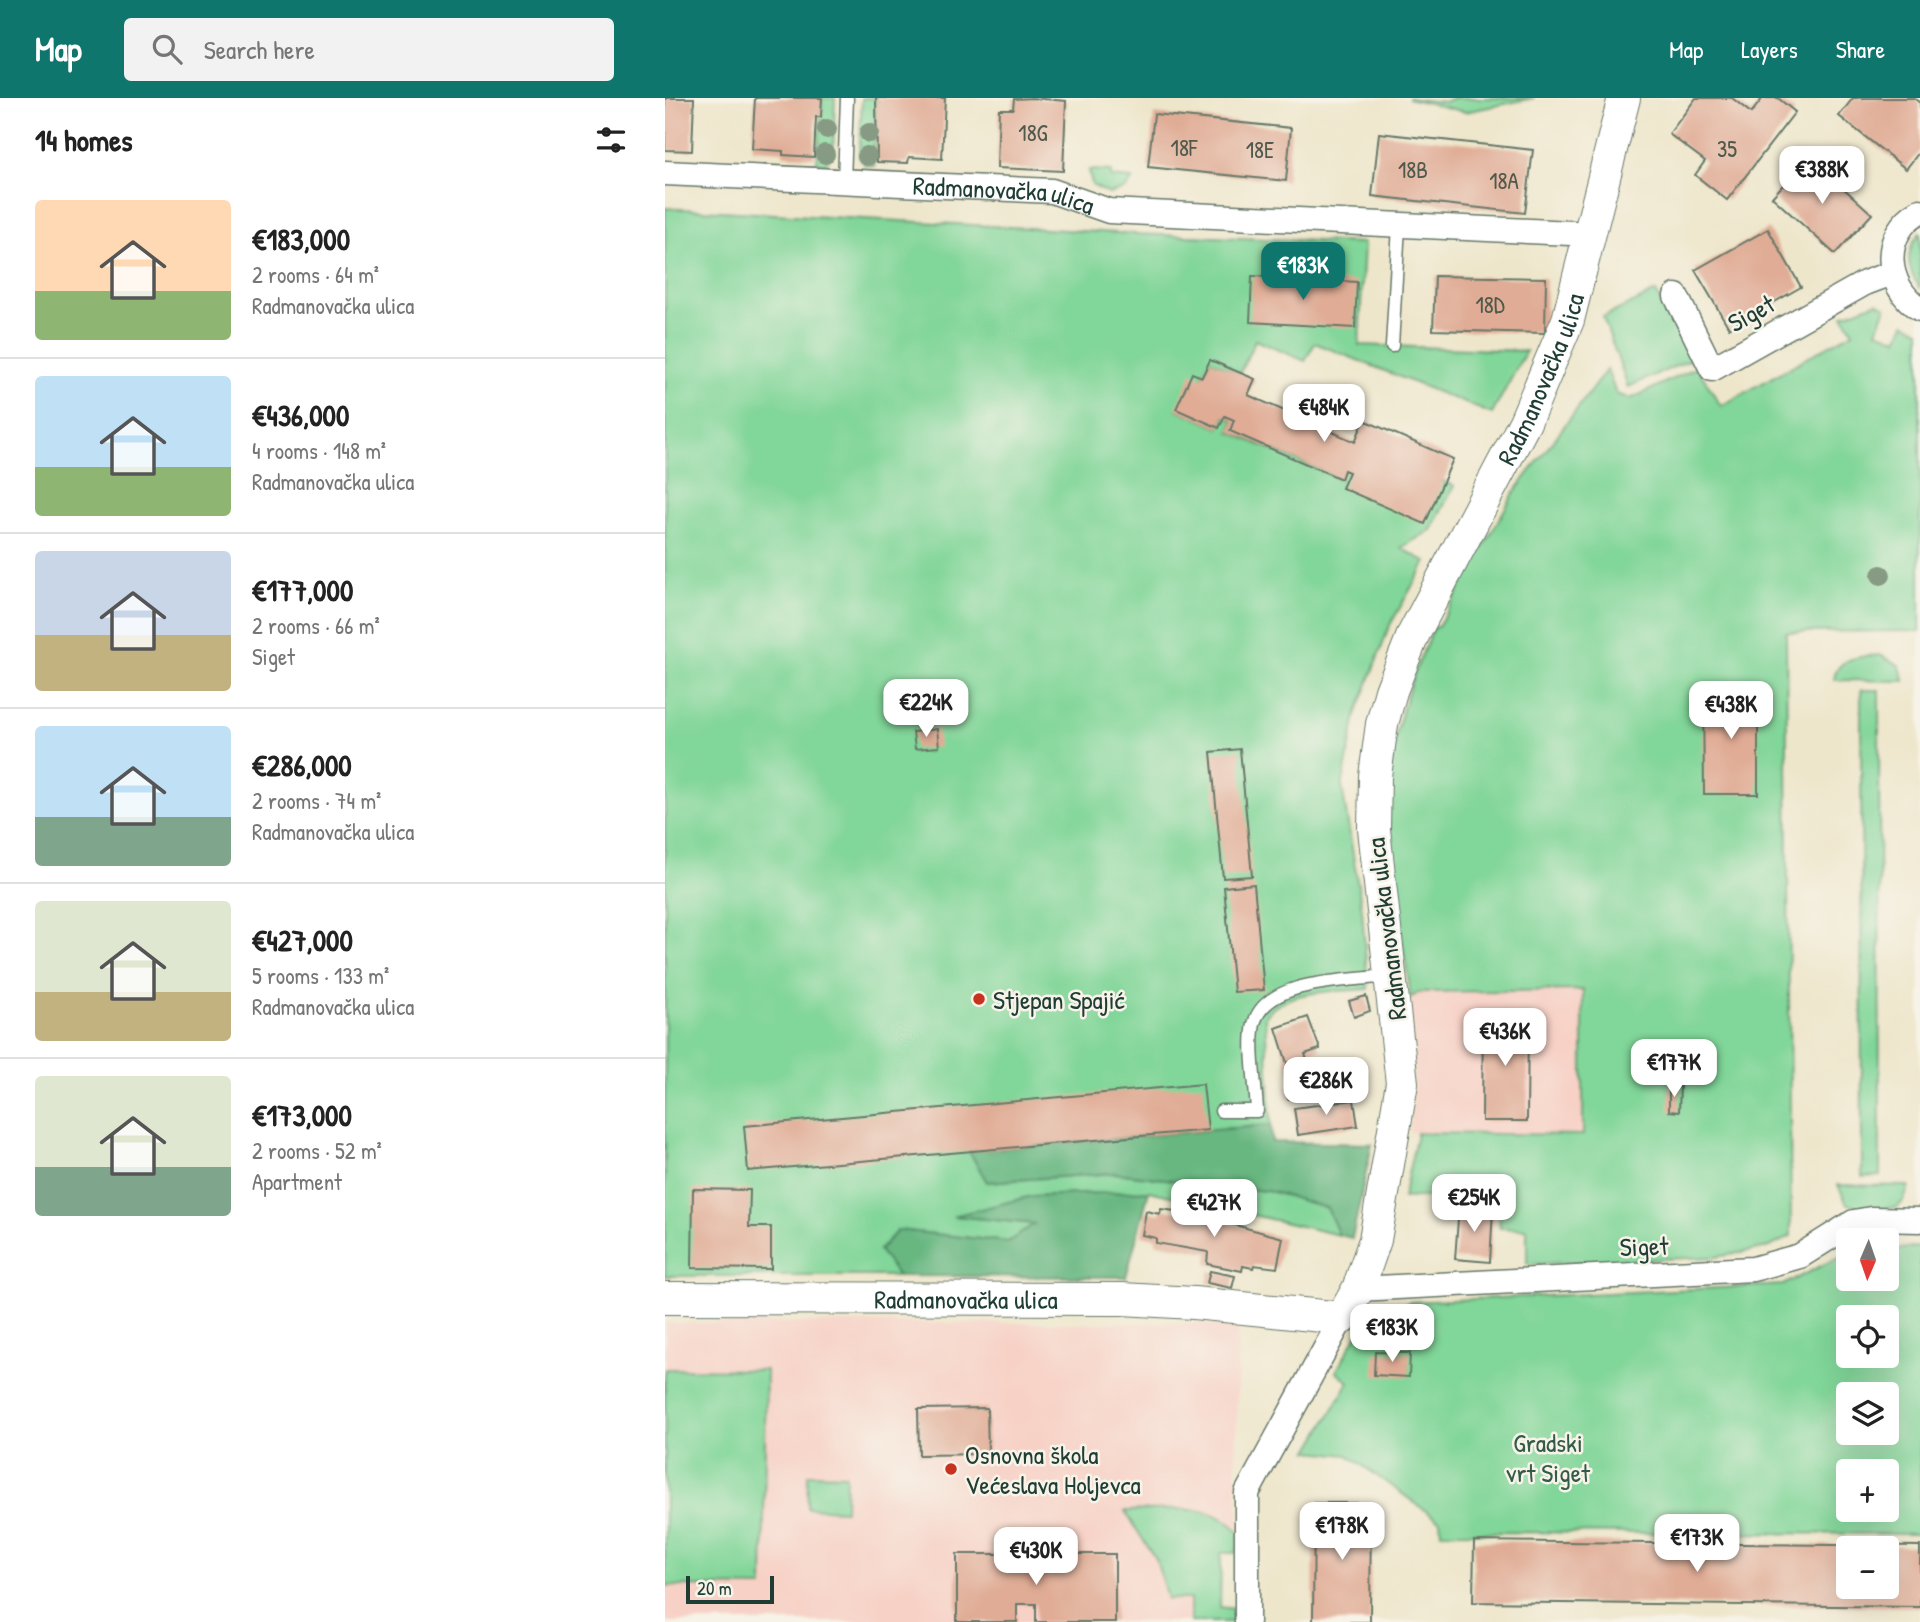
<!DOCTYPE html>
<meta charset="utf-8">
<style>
body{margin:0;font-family:"Patrick Hand",sans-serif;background:#f2f2f2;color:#222;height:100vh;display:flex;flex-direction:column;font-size:26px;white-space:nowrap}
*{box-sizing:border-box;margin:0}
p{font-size:23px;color:#767676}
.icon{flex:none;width:38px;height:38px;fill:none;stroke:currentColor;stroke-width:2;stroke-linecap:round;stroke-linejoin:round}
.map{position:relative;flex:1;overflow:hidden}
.panel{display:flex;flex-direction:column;background:#fff;width:665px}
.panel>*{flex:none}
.needle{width:46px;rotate:182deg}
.tools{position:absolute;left:1171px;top:1130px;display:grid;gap:14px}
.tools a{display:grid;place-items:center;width:63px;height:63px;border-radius:7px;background:#fff;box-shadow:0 7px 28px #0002;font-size:35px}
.scale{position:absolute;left:21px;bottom:18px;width:88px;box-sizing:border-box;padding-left:7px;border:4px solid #1f3d34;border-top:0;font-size:19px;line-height:24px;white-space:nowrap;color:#1f3d34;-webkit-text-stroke:5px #f7f3e8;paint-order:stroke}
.price{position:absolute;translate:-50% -60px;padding:0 16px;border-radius:14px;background:#fff;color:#222;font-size:23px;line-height:46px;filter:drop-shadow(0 2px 4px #0008)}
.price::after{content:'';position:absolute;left:50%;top:42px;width:21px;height:16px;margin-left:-10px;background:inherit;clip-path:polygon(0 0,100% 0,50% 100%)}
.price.current{background:#0f766e;color:#fff}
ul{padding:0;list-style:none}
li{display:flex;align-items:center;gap:21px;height:175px;padding:0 35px}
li+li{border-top:2px solid #e0e0e0}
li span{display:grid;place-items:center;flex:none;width:196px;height:140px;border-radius:7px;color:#555}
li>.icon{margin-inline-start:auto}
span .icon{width:84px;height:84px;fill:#fffc;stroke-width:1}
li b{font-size:30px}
h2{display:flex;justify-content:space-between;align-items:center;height:84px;padding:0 35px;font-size:30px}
header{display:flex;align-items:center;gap:42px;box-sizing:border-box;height:98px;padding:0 35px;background:#0f766e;color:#fff}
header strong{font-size:33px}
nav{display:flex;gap:38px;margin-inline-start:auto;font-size:24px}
.search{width:490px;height:63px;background:#f2f2f2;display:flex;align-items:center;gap:18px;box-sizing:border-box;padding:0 24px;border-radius:7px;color:#767676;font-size:26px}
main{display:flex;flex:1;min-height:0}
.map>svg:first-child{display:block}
</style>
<header>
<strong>Map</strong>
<div class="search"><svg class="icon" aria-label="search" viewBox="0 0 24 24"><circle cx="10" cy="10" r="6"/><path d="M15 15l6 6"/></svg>Search here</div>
<nav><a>Map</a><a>Layers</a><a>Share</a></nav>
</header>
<main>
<section class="panel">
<h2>14 homes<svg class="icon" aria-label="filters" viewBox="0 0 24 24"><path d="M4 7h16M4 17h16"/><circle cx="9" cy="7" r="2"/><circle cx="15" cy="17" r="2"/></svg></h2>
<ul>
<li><span style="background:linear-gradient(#ffd9b3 65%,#8fb573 0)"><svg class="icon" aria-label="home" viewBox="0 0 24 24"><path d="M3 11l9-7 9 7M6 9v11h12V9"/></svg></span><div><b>€183,000</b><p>2 rooms · 64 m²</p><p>Radmanovačka ulica</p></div></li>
<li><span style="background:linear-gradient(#bfe0f5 65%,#8fb573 0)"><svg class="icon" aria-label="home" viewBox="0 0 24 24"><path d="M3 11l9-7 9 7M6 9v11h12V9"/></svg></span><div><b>€436,000</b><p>4 rooms · 148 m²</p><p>Radmanovačka ulica</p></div></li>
<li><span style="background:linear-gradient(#c9d6e8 60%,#c2b280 0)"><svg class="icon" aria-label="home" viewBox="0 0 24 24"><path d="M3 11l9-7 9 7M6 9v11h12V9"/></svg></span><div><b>€177,000</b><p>2 rooms · 66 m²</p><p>Siget</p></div></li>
<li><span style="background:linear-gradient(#bfe0f5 65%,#7fa58c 0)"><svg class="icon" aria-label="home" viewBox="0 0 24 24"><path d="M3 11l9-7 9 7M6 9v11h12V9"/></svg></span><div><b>€286,000</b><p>2 rooms · 74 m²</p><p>Radmanovačka ulica</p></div></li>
<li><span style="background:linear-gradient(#dfe7d0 65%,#c2b280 0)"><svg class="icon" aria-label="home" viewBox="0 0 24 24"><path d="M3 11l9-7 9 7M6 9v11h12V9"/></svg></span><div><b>€427,000</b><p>5 rooms · 133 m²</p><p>Radmanovačka ulica</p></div></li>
<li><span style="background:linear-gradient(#dfe7d0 65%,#7fa58c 0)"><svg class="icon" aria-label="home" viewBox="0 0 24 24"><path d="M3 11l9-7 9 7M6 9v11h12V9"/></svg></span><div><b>€173,000</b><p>2 rooms · 52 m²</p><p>Apartment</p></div></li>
</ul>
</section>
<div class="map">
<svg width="1255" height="1524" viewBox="0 0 1255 1524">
<rect width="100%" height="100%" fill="#f7f3e8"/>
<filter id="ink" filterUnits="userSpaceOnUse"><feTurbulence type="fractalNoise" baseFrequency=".0143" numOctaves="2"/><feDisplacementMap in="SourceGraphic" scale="14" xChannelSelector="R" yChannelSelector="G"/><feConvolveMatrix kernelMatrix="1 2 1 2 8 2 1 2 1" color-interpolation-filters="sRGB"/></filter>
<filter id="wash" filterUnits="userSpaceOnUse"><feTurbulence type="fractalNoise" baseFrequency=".00686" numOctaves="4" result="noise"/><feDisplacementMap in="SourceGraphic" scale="28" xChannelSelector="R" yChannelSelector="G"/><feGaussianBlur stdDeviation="1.57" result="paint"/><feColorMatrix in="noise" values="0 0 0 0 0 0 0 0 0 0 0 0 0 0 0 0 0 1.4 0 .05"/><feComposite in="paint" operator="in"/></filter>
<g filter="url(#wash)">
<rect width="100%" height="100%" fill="#eee6cb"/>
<g fill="#f7d1c6">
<path d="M918,892V1038L745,1034L749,993L746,900L754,894Z"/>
<path d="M0,1225H573L571,1375L576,1447L556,1455L555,1509L577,1524H0Z"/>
</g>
<g fill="#81d699" stroke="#508a66" stroke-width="2" fill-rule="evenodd">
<path d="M157,0H170L168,56L160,66L152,65Z"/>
<path d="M197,0H211L209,68L200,67L194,58Z"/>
<path d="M743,0L779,4L788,0H869L800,14Z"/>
<path d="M424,72L446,73V79L468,81L460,91L444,96L427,87Z"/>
<path d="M0,110L472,136L699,145L694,247L861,253L827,316L650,245L640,263L590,242L575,275L545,262L537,279L512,311L554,330L560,318L569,322L565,334L675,381L679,372L778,383L789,388L766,432L736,450L761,464L725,527L691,617L677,689L697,812L703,891C670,894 623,890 600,918L606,1027L543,1032L322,1084L450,1075L608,1094L662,1110L674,1137L484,1093L367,1098L291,1118L370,1126L343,1144L233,1132L214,1152L233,1178H0Z"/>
<path d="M1255,135V190C1242,173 1239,152 1255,135Z"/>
<path d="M991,194L1027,261L963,289L938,219Z"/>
<path d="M1212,204L1221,209L1212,233L1233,241L1240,225L1255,232V533L1121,534L1126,1138L1105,1149L1051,1159L862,1166V1131L835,1130L832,1095L738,1100L752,1035L918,1037V892L754,894L746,900C736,827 719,750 725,677C730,624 747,576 769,529H773L849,395L942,271L951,296L966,301L1032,269L1056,308L1188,234L1178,217Z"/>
<path d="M1215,557L1234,567L1240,583L1169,582C1171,559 1197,558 1215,557Z"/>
<path d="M1196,592H1214L1215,1078L1197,1079Z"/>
<path d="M1173,1087L1244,1088L1239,1102L1233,1109L1200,1111L1182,1106Z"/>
<path d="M1255,1149V1436L776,1434L775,1423L683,1357L644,1353L684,1284L671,1274L692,1236L744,1204L1118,1187L1170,1161L1183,1158V1181H1222V1152ZM1183,1220H1222V1258H1183ZM1183,1297H1222V1335H1183ZM1183,1374H1222V1412H1183Z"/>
<path d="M0,1271L101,1272L98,1489L0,1488Z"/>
<path d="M143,1376L181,1377L180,1412L142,1410Z"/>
<path d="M460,1413C498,1413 550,1401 575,1436L571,1455H556L555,1509L571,1511L577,1524H525V1501H502L492,1464Z"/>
</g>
<g fill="#68b781" stroke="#447a5a" stroke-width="2">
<path d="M606,1027L607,1044L707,1046L687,1140L674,1137L662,1110L608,1094L450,1075L322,1084L304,1053Z"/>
<path d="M484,1093L461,1179L233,1178L214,1152L233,1132L343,1144L369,1126L288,1118L367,1098Z"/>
</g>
<g id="blocks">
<g fill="#e0ac95" fill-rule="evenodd">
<path d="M0,0H29L27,53L0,52Z"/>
<path d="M90,0H157L156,19H151L149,59L118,57V53L87,51Z"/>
<path d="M211,0H280L277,61L244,59L243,65L212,64Z"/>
<path d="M367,0L401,3L398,73L332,70L334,11H348L349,1Z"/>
<path d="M1031,0H1067L1086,15L1098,0H1113L1130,14L1062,102L1030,77L1040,63L1004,36Z"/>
<path d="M1188,0H1249L1255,5V53L1241,71L1174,18Z"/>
<path d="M489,16L626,30L621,83L483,69Z"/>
<path d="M714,35L868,52L860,115L707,98Z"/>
<path d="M1144,59L1207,116L1170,156L1107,99Z"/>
<path d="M1103,131L1136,189L1064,230L1030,172Z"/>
<path d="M587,178L692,184L690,230L585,224Z"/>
<path d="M770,178L881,180L880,235L768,232Z"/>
<path d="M545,262L590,281L583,297L690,344L699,322L788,361L760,426L677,390L684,374L679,372L676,381L565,333L569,322L560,318L554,330L511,311L527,275L537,279Z"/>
<path d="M1038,590H1093V696H1039Z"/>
<path d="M272,631L274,649L250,651L248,634Z"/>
<path d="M575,651L587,778L558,780L546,654Z"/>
<path d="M589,786L599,892L569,894L559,789Z"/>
<path d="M701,898L705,913L689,919L684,903Z"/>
<path d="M818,917H863L862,1023H817Z"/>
<path d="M643,919L655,951L640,956L645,972L626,978L611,930Z"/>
<path d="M642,983L645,997L623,1001L621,988Z"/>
<path d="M538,986L543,1032L83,1073L79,1028Z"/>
<path d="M1004,988H1015L1014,1014L1004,1013Z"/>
<path d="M689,1002L693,1028L633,1037L629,1010Z"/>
<path d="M28,1091L85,1092L84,1129H106V1171L27,1170Z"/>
<path d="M794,1108L828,1111L825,1164L790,1161Z"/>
<path d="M496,1111L559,1120V1124L618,1140L612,1170L589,1167L588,1170L578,1168L577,1173L542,1166L543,1154L491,1145V1140L477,1137L481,1113L495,1116Z"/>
<path d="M545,1173L570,1178L567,1190L542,1185Z"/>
<path d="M710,1254L745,1255L744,1279L709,1277Z"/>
<path d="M322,1310L323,1356L254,1357L253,1311Z"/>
<path d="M649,1405H706L705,1524H648Z"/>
<path d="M809,1443L1255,1448V1509L808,1504ZM1183,1451H1222V1489H1183Z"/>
<path d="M292,1456H450V1524H371V1506H352V1524H292Z"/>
</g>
</g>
</g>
<g filter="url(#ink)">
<use href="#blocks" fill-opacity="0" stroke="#677869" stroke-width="2"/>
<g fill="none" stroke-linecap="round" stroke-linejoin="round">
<g stroke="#677869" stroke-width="15">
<g id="service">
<path d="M179,83L182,0"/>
<path d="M727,248L734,128"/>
<path d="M556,1013H592C591,989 584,949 589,926C600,880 686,883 724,878"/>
</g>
</g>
<g stroke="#677869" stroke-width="27">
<g id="minor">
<path id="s1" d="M0,75L387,93L444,113L927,136"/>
<path d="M1255,113C1215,135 1219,188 1255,211"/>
<path d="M1011,198L1047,271L1200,185L1227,175"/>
<path d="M693,1191L1088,1171L1135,1158L1189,1124L1206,1121L1255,1122"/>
<path d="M582,1524V1395L677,1220"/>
</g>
</g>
<g stroke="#677869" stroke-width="34">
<g id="tertiary">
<path id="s2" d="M0,1200L457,1201L529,1205L677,1220L693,1191L710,1142L737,985L709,731L710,678L717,626L726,593L748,537L860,324L903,222L959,0"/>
</g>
</g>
<use href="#service" stroke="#fff" stroke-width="12"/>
<use href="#minor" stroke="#fff" stroke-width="24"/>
<use href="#tertiary" stroke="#fff" stroke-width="32"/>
</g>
<g fill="#879a83">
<circle cx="162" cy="31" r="10"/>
<circle cx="204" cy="35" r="10"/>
<circle cx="160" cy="56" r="10"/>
<circle cx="202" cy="58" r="10"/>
<circle cx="1216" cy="477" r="10"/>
</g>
</g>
<g fill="#c8321e" stroke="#f7f3e8" stroke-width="2.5">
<circle cx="314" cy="901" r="7"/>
<circle cx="286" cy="1371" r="7"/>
</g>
<g text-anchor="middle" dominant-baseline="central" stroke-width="5" stroke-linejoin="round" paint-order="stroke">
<g font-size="23" fill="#4f594c">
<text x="368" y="34">18G</text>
<text x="519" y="49">18F</text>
<text x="1062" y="50">35</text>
<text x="595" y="51">18E</text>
<text x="748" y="71">18B</text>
<text x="839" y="82">18A</text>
<text x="825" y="206">18D</text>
</g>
<g font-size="26" fill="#1f3d34" stroke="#f7f3e8">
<text stroke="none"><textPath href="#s1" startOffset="340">Radmanovačka ulica</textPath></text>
<text transform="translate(1086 215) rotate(-29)">Siget</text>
<text stroke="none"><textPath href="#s2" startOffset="1664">Radmanovačka ulica</textPath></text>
<text transform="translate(721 831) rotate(-97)">Radmanovačka ulica</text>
<text transform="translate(979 1148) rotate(-2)">Siget</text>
<text stroke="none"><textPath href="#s2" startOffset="301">Radmanovačka ulica</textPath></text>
</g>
<g font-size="26" fill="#1f3d34" stroke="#f7f3e8" text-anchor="start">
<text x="328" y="901">Stjepan Spajić</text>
<text x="300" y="1356">Osnovna škola<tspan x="300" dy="30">Većeslava Holjevca</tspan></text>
</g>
<g font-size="26" fill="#335c48" stroke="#f7f3e8">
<text x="883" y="1344">Gradski<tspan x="883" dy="30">vrt Siget</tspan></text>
</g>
</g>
</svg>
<div class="tools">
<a><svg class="needle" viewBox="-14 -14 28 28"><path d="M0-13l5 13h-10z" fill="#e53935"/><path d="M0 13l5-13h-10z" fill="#767676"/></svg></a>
<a><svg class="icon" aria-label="locate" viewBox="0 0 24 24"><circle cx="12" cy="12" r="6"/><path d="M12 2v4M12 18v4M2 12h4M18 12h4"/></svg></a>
<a><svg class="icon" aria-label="layers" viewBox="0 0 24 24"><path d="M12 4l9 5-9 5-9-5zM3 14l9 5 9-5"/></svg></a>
<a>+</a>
<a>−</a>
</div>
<div class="scale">20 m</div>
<b class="price" style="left:1157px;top:108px">€388K</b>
<b class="price current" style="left:638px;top:204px">€183K</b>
<b class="price" style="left:659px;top:346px">€484K</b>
<b class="price" style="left:261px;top:641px">€224K</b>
<b class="price" style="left:1066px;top:643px">€438K</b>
<b class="price" style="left:840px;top:970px">€436K</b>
<b class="price" style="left:1009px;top:1001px">€177K</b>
<b class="price" style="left:661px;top:1019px">€286K</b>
<b class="price" style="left:809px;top:1136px">€254K</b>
<b class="price" style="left:549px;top:1141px">€427K</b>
<b class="price" style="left:727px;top:1266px">€183K</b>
<b class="price" style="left:677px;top:1464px">€178K</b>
<b class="price" style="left:1032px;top:1476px">€173K</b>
<b class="price" style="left:371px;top:1489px">€430K</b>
</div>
</main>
